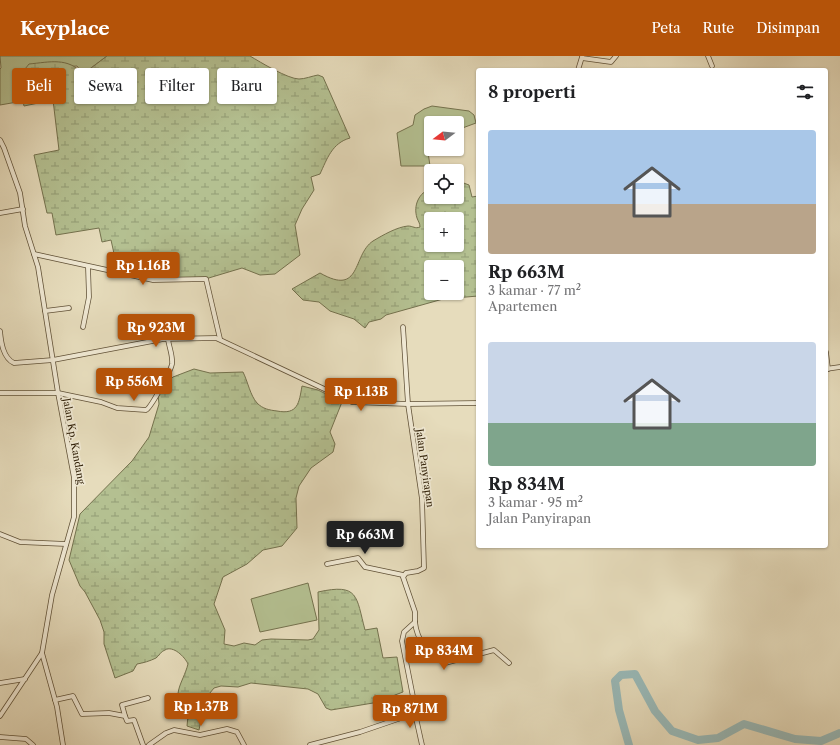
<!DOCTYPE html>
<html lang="id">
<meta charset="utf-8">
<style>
body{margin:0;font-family:"Libre Caslon Text",serif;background:#f2f2f2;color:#202124;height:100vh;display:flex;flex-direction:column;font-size:15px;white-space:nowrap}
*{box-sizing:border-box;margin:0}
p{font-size:13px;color:#757577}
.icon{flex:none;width:22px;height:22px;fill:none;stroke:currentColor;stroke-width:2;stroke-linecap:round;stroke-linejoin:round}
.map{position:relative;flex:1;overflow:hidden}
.panel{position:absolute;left:476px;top:12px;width:352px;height:480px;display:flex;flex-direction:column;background:#fff;border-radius:4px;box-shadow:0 1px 3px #0004}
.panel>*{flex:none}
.banner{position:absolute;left:12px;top:12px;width:380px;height:36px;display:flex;gap:8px}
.needle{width:26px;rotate:254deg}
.fabs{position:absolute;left:424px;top:60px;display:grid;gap:8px}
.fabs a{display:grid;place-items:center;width:40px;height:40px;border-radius:4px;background:#fff;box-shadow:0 1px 3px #0004;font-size:20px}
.price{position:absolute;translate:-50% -34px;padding:0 9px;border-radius:4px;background:#b45309;color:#fff;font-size:13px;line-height:26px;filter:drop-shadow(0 1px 2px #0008)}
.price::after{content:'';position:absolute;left:50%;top:24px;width:12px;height:9px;margin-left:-6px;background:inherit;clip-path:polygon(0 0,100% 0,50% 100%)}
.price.selected{background:#222;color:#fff}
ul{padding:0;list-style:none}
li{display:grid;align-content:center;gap:8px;height:212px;padding:0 12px}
li span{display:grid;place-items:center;height:124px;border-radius:4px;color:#555}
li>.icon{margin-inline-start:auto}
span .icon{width:72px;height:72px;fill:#fffc;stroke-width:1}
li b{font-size:17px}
h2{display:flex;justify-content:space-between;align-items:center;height:48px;padding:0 12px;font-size:17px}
.tag{padding:0 14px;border-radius:4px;background:#fff;box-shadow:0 1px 3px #0004;font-size:14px;line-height:36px}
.tag.selected{background:#b45309;color:#fff}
header{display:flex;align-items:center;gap:24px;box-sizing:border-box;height:56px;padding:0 20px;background:#b45309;color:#fff}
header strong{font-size:19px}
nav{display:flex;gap:22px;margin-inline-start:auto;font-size:14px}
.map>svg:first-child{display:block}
</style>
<header>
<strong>Keyplace</strong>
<nav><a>Peta</a><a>Rute</a><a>Disimpan</a></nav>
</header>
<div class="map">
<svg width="840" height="689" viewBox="0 0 840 689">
<defs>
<pattern id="wetland-marsh" width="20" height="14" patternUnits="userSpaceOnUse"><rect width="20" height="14" fill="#b4c091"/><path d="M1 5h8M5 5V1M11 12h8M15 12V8" fill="none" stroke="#939c75"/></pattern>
</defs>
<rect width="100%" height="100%" fill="#e6dcbc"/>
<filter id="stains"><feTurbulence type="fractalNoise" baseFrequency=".005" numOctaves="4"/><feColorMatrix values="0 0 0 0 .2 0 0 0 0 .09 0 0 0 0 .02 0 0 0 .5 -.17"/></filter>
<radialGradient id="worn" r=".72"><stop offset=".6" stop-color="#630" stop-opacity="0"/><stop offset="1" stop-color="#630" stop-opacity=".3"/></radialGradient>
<g fill="#b4c091" stroke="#74724e">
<path d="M0,0H107L83,18L77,10L25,13L23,45L0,49V13L1,12Z"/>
<path d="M432,50L469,55L474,59L476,67L457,74V67H431V81L426,82L430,110H401L397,77L413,69L415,59L424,53Z"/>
<path d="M308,527L317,564L260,576L251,543Z"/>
</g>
<g fill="url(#wetland-marsh)" stroke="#74724e" fill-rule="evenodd">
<path d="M107,0H250C260,6 288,23 299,23C305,23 312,20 318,19L323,21L350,82C332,87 327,103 320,118L311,121L314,134L302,153L295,169L300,199L275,218L260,219L242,212L202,224H166L159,197L115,202L111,184L102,186L99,172L56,179L52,157H47L34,99L59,94L53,44L24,50L23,45L25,13L29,8C50,6 68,1 83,18Z"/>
<path d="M461,126L469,129L472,141L478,140V240L443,243L386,259L381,263L369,266L365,272L354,263L330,255L319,246L303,244L292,233L320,217C362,241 352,199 373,185C383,179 397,171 408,170C413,170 415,173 420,171C420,167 418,165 417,162C413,149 419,137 431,132V141H457V127ZM431,163H457V189H431ZM431,211H457V237H431Z"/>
<path d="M194,313L210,317L243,316C248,326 250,339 257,347C263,353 269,354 277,355C298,359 299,347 302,330L318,334L342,346L330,376L335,388L333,396L311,412L299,430L296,442L297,472L282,490L263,494L247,508L223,521L214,548L225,574L224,588L234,590L244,587L255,589L262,584L271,583L308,584L313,583L319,574L318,536C359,527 356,540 365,574L377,572L383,602L397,601L403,636L395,639L391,644L331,654L326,652L318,638L308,633L251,627L238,631L221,630L214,632L205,643L199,674L187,670L188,660C168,640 183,628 188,608C185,601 173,589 165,594C161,595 159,600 156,602C150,605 143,607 137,608L133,615L115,622L104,588V576L100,564L85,536L80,530L69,504L80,458L132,405L149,381L159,348L158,339L161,332L173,321Z"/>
</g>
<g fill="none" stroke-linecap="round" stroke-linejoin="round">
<path stroke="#99bab9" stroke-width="8" d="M629,689L619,654L615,625L621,619L635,618L655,655L672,675L698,684L718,682L744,668L795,683L821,685L840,677"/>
<g stroke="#605137" stroke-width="5.5">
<g id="minor">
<path d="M708,0L712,10"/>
<path d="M582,2L611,6L616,0"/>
<path d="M578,14L582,1"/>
<path d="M0,84L4,92L20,137L25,170L38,211L58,337L74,422V461L52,539L42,597L57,651L63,689"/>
<path d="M0,157L23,153"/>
<path d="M34,198L153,224L206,223L220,283"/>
<path d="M45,255L69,252"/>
<path d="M83,271L89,241L88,211"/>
<path d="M0,275C1,286 3,302 14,307L53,304L163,283L216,282L352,346L408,348L478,347"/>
<path d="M826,296L828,313"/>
<path d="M826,313L840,311"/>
<path d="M0,337H58L101,346L117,352L146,354C151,352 171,314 172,308C173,300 169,291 168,283"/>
<path d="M0,478L20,486L66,488"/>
<path d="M327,508L358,502L365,511L403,519"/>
<path d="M415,566C417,585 428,598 445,607L494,594L509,607"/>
<path d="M0,627L25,623"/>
<path d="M55,644L73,640L82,658L109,657L125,660L127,665L134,664L143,689"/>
<path d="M414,653L422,689"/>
<path d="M0,660L42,597"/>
<path d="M125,660L122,649L148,642"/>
<path d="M0,681L26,683L33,689"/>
<path d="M149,689L166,677L174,674L200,679L227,673L237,676L244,689"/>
<path d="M310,689L360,676L398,663L412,656L415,651L402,585L404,576L415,566V556L403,521L406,517L418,515L424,512L422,443L408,348L403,271"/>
</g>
</g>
<use href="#minor" stroke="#efe8d3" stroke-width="4"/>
</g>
<g text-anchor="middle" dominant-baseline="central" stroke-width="3.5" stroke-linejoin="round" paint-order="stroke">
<g font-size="10" fill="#33230b" stroke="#efe8d3">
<text transform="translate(74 385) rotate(80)">Jalan Kp. Kandang</text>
<text transform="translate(425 412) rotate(82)">Jalan Panyirapan</text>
</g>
</g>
<rect width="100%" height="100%" filter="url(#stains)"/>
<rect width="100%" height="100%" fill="url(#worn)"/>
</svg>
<div class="fabs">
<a><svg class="needle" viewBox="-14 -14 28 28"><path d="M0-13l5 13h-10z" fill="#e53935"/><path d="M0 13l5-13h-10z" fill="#757577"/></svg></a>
<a><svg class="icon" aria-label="locate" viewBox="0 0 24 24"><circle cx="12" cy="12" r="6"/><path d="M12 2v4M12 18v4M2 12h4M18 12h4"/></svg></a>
<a>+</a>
<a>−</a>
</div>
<b class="price" style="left:143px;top:230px">Rp 1.16B</b>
<b class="price" style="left:156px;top:292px">Rp 923M</b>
<b class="price" style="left:134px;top:346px">Rp 556M</b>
<b class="price" style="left:361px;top:356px">Rp 1.13B</b>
<b class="price selected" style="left:365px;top:499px">Rp 663M</b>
<b class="price" style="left:444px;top:615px">Rp 834M</b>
<b class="price" style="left:201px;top:671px">Rp 1.37B</b>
<b class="price" style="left:410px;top:673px">Rp 871M</b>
<div class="banner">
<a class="tag selected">Beli</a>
<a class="tag">Sewa</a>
<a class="tag">Filter</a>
<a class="tag">Baru</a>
</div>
<section class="panel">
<h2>8 properti<svg class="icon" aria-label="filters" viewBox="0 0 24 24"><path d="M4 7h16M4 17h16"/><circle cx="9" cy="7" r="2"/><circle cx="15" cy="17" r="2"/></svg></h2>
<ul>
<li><span style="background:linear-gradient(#a9c7e8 60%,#b9a48a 0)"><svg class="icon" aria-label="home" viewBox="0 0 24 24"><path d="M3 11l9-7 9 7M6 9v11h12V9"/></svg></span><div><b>Rp 663M</b><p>3 kamar · 77 m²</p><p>Apartemen</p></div></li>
<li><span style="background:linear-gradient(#c9d6e8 65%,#7fa58c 0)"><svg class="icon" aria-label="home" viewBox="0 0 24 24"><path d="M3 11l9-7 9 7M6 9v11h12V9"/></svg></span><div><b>Rp 834M</b><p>3 kamar · 95 m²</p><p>Jalan Panyirapan</p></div></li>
</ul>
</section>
</div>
